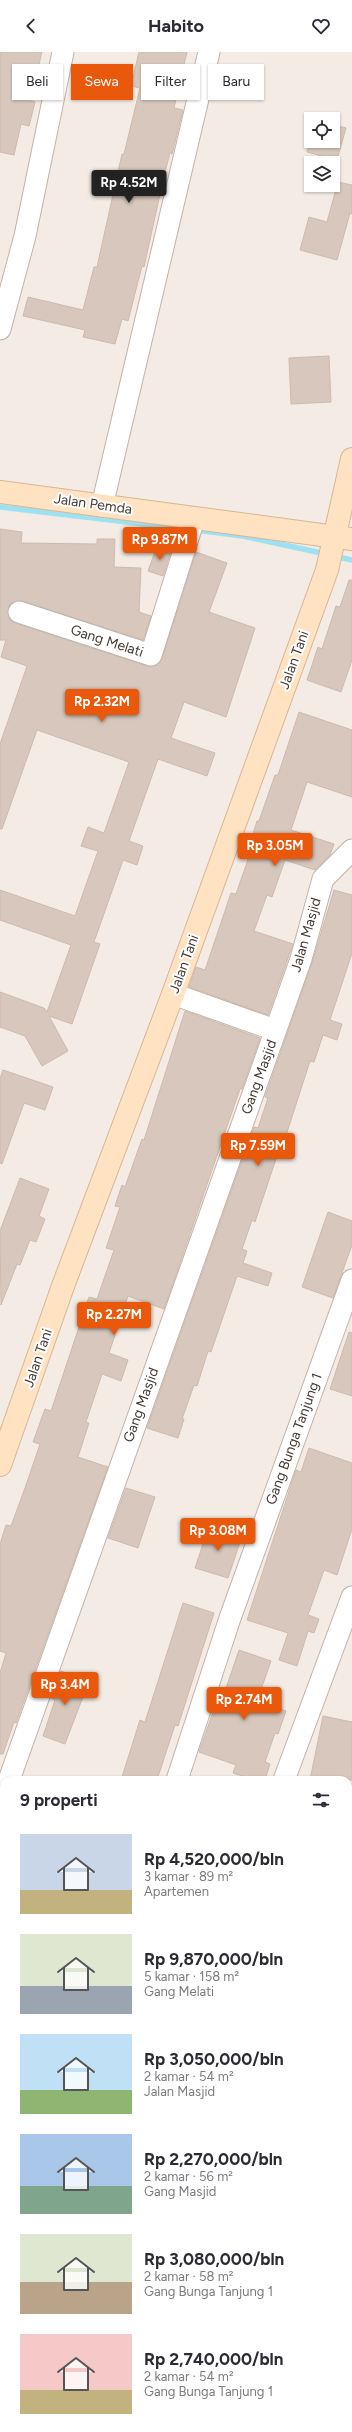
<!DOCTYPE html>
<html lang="id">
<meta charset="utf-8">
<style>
body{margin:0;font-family:Figtree,sans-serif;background:#f2f2f3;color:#2b2b33;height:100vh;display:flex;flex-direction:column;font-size:15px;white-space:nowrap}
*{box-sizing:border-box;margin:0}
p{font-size:13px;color:#7c7c81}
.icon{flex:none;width:22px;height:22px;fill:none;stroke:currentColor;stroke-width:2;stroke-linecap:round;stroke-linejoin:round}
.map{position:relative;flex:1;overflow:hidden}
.panel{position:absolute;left:0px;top:1724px;width:352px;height:656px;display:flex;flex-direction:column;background:#fff;border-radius:12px 12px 0 0;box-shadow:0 1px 3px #0004}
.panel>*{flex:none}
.guide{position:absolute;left:12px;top:12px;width:328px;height:36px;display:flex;gap:8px}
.tools{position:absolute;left:304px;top:60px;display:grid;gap:8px}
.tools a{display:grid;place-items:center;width:36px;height:36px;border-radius:0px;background:#fff;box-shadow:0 1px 3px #0004;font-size:20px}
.price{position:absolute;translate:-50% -34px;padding:0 9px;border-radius:4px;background:#ea580c;color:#fff;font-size:13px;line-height:26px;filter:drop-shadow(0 1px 2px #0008)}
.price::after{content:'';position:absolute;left:50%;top:24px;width:12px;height:9px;margin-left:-6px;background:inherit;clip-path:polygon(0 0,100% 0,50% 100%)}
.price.selected{background:#222;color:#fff}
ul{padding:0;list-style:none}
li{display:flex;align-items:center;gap:12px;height:100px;padding:0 20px}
li span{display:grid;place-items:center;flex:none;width:112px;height:80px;border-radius:0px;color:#555}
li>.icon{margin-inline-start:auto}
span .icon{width:48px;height:48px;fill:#fffc;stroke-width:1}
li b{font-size:17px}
h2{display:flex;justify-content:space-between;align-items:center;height:48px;padding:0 20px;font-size:17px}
.pill{padding:0 14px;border-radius:0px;background:#fff;box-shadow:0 1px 3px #0004;font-size:14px;line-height:36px}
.pill.selected{background:#ea580c;color:#fff}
header{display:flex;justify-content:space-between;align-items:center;height:52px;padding:0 20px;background:#fff;font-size:18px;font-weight:700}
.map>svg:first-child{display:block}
</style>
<header><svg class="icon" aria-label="back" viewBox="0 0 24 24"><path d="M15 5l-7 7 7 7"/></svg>Habito<svg class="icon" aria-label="heart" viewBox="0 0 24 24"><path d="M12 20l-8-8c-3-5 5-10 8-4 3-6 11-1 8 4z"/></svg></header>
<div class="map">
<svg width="352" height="2380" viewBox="0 0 352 2380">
<rect width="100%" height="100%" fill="#f3ebe4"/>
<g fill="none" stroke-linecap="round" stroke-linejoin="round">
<g stroke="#9ee2f2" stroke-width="5.5">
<path d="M0,455L186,477"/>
<path d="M195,478L243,484L326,502"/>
<path d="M334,504L352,508"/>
</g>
</g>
<g fill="#d8c7bc" stroke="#cfbaac">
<path d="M0,0H42L30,49L35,50L29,74L21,72L14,103L0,100Z"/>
<path d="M139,0H187L174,56L183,58L172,102L170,101L164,124L144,215L142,214L128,269L122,267L115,292L83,285L85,278L23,264L28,245L83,258L94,215H97L122,102H124L140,36L131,34Z"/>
<path d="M333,73L346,76L337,108L307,100L311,87V89H333Z"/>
<path d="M338,130L352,133V162L350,161L337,208L300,198L309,165L327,170Z"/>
<path d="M329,304L331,350L291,352L289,306Z"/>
<path d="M0,477L22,480L21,491L97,492V487H115L114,515L141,516L139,560L151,564L143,588L22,549L11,551L8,557L10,568L15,571L147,614L154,615L162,607L196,500L227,511L209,560L255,576L226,665L184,650L171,686L215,701L207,724L158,707L129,789L143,794L137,813L123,808L94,890L100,892L72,972L49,964L68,999L42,1014L25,984L0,975V940L44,956L47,960L71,893L0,868V838L75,864L98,799L81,794L88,775L104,781L129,710L37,678L2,777H0V692L27,614L1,605L6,588H0Z"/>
<path d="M157,494L171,499L163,524L148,519Z"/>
<path d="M349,528H352V608L341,640L307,628L318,595L322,597L336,554L340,555Z"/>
<path d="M299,660L352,678V745L307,730L291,778L334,792L330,803L315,818L285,808L272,845L267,843L254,879L293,892L268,963L189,935L196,915L205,918L231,841L236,842L252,796L249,795L257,769H259L275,723H278Z"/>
<path d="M334,838L352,843V901L330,968L342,972L337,988L323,983L314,1010L310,1009L280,1102L278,1101L255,1170L252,1168L242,1197L247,1199L243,1211L272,1221L268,1234L237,1224L211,1300L208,1299L197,1334L194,1333L182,1367H184L178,1386L147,1376L254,1075L258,1076L268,1046L265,1045L312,911Z"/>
<path d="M185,959L260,986L242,1037H240L164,1257L128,1244L109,1301L128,1308L121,1329L102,1322L86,1370L89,1371L78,1405L108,1415L16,1671L14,1670L3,1702H0V1621L6,1601L0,1599V1492L6,1473L11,1474L25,1436L40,1392L33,1390L45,1357L51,1359L89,1245L97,1247L114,1198L106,1196L120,1155L115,1154L122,1133L125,1135L142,1087L144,1088Z"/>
<path d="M3,1018L53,1035L45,1058L24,1051L2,1112L0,1111V1027Z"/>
<path d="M20,1126L49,1137L39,1164L45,1167L36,1190L30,1188L20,1213L17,1212L1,1253L0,1179Z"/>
<path d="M328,1160L352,1169V1193L333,1246L302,1235Z"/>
<path d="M349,1280L352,1281V1344L330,1337Z"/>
<path d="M309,1396L352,1411V1477L337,1523L324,1518L308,1563L319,1567L314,1581L308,1579L297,1614L279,1608L288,1581L247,1568L296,1418L301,1420Z"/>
<path d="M126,1436L155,1445L138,1496L108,1486Z"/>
<path d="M209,1474L242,1484L228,1526L195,1516Z"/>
<path d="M183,1551L214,1561L178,1674L175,1673L157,1728H121L140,1668L145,1670Z"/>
<path d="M239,1598L271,1609L257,1649L286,1659L278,1682L275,1681L265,1710L270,1712L265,1728H255L233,1721L236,1713L199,1700L219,1643L223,1645Z"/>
<path d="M61,1619L89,1629L65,1692L43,1684L55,1648L51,1646Z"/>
<path d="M323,1664L352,1670V1728H310Z"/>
</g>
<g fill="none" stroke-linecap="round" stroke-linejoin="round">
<g stroke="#c1b3aa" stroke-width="23">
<g id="street">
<path d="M0,277L25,184L63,0"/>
<path d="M102,454L209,0"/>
<path d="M19,560L151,603L194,467"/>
<path d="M173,942L275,978"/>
<path d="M9,1728L301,907L323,827L352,798"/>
<path d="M177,1728L230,1566L352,1228"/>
<path d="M284,1728L352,1545"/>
<path d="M0,1752L4,1741"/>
<path d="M0,1952L4,1940"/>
<path d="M348,1956L352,1939"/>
<path d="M27,2380V2376"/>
<path d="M142,2380L143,2376"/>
<path d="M260,2380V2376"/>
</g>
</g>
<g stroke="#d7b695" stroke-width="24">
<g id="secondary">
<path d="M0,440L352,487"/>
<path d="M0,1413L63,1234L173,942L327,518L352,407"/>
<path d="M0,1995L4,1996"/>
<path d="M348,2037H352"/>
</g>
</g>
<use href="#street" stroke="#fff" stroke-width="21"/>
<use href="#secondary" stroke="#ffe2c2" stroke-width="22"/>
</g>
<g text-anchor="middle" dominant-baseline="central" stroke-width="4" stroke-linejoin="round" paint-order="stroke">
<g font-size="14" fill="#453a34" stroke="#fff">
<text transform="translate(93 452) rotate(8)">Jalan Pemda</text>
<text transform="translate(107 589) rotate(18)">Gang Melati</text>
<text transform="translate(294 608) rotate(-70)">Jalan Tani</text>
<text transform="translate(306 883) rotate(-74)">Jalan Masjid</text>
<text transform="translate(184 912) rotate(-70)">Jalan Tani</text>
<text transform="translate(259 1025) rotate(-70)">Gang Masjid</text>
<text transform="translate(38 1306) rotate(-71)">Jalan Tani</text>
<text transform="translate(141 1353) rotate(-70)">Gang Masjid</text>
<text transform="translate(294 1387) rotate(-70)">Gang Bunga Tanjung 1</text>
</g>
</g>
</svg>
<div class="tools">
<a><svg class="icon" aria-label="locate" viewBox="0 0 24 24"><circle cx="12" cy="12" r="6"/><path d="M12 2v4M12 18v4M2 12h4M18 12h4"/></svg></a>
<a><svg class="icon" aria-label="layers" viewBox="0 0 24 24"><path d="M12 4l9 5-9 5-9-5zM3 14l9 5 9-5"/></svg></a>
</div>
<b class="price selected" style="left:129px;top:152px">Rp 4.52M</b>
<b class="price" style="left:160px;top:509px">Rp 9.87M</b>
<b class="price" style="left:102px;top:671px">Rp 2.32M</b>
<b class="price" style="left:275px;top:815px">Rp 3.05M</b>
<b class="price" style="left:258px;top:1115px">Rp 7.59M</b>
<b class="price" style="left:114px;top:1284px">Rp 2.27M</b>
<b class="price" style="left:218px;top:1500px">Rp 3.08M</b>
<b class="price" style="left:65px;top:1654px">Rp 3.4M</b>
<b class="price" style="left:244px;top:1669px">Rp 2.74M</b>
<div class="guide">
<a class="pill">Beli</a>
<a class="pill selected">Sewa</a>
<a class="pill">Filter</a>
<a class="pill">Baru</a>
</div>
<section class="panel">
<h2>9 properti<svg class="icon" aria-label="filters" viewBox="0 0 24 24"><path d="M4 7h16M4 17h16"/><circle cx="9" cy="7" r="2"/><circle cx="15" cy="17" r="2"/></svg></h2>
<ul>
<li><span style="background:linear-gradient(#c9d6e8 70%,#c2b280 0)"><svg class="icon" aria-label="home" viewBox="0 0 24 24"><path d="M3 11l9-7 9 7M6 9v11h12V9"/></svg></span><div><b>Rp 4,520,000/bln</b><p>3 kamar · 89 m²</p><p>Apartemen</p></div></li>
<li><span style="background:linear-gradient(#dfe7d0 65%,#9aa5b1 0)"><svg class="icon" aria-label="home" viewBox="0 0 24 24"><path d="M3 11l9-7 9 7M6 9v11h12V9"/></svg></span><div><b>Rp 9,870,000/bln</b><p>5 kamar · 158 m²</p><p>Gang Melati</p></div></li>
<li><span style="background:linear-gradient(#bfe0f5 70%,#8fb573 0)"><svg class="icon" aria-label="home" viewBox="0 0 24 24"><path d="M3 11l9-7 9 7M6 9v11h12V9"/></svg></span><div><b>Rp 3,050,000/bln</b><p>2 kamar · 54 m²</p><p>Jalan Masjid</p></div></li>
<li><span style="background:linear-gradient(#a9c7e8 65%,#7fa58c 0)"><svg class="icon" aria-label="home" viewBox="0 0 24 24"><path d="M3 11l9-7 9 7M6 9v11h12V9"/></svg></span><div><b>Rp 2,270,000/bln</b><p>2 kamar · 56 m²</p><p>Gang Masjid</p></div></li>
<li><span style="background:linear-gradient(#dfe7d0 60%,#b9a48a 0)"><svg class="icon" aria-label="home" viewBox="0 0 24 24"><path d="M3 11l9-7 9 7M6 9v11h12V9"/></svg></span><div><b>Rp 3,080,000/bln</b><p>2 kamar · 58 m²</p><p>Gang Bunga Tanjung 1</p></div></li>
<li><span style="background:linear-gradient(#f6c9c9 70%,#c2b280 0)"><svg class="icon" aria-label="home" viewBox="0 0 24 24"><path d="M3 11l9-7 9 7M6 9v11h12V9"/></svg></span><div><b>Rp 2,740,000/bln</b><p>2 kamar · 54 m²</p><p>Gang Bunga Tanjung 1</p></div></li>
</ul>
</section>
</div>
